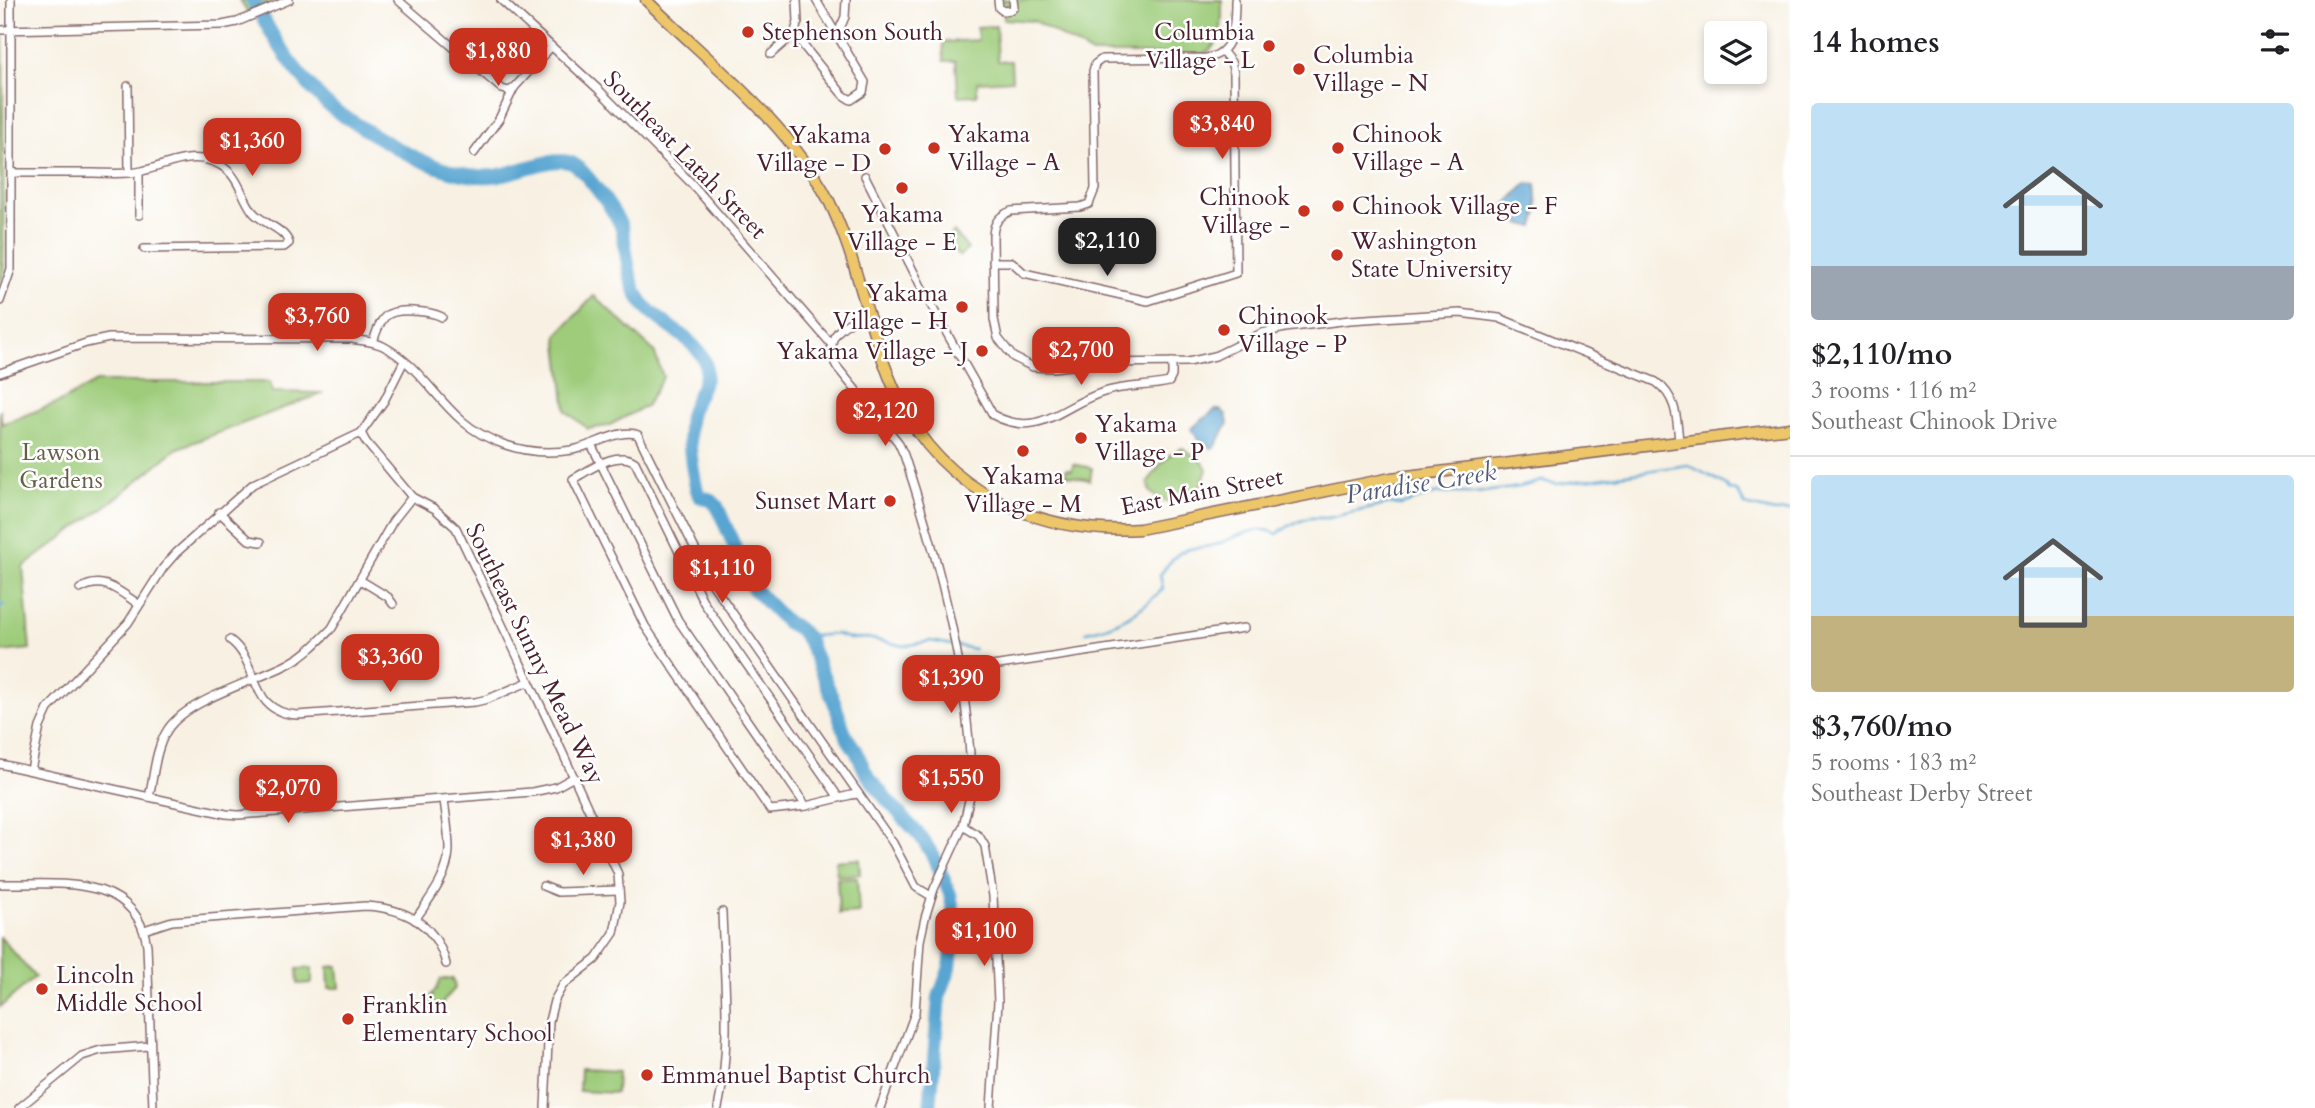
<!DOCTYPE html>
<meta charset="utf-8">
<style>
body{margin:0;font-family:Cardo,serif;background:#f2f2f2;color:#202124;height:100vh;display:flex;flex-direction:column;font-size:26px;white-space:nowrap}
*{box-sizing:border-box;margin:0}
p{font-size:23px;color:#757577}
.icon{flex:none;width:38px;height:38px;fill:none;stroke:currentColor;stroke-width:2;stroke-linecap:round;stroke-linejoin:round}
.map{position:relative;flex:1;overflow:hidden}
.drawer{display:flex;flex-direction:column;background:#fff;width:525px}
.drawer>*{flex:none}
.fabs{position:absolute;left:1704px;top:21px;display:grid;gap:14px}
.fabs a{display:grid;place-items:center;width:63px;height:63px;border-radius:7px;background:#fff;box-shadow:0 4px 10px #0003;font-size:35px}
.price{position:absolute;translate:-50% -60px;padding:0 16px;border-radius:14px;background:#c8321e;color:#fff;font-size:23px;line-height:46px;filter:drop-shadow(0 2px 4px #0008)}
.price::after{content:'';position:absolute;left:50%;top:42px;width:21px;height:16px;margin-left:-10px;background:inherit;clip-path:polygon(0 0,100% 0,50% 100%)}
.price.active{background:#222;color:#fff}
ul{padding:0;list-style:none}
li{display:grid;align-content:center;gap:14px;height:371px;padding:0 21px}
li+li{border-top:2px solid #e0e0e0}
li span{display:grid;place-items:center;height:217px;border-radius:7px;color:#555}
li>.icon{margin-inline-start:auto}
span .icon{width:126px;height:126px;fill:#fffc;stroke-width:1}
li b{font-size:30px}
h2{display:flex;justify-content:space-between;align-items:center;height:84px;padding:0 21px;font-size:30px}
main{display:flex;flex:1;min-height:0}
.map>svg:first-child{display:block}
</style>
<main>
<div class="map">
<svg width="1790" height="1108" viewBox="0 0 1790 1108">
<rect width="100%" height="100%" fill="#fff"/>
<filter id="ink" filterUnits="userSpaceOnUse"><feTurbulence type="fractalNoise" baseFrequency=".0143" numOctaves="2"/><feDisplacementMap in="SourceGraphic" scale="14" xChannelSelector="R" yChannelSelector="G"/><feConvolveMatrix kernelMatrix="1 2 1 2 8 2 1 2 1" color-interpolation-filters="sRGB"/></filter>
<filter id="wash" filterUnits="userSpaceOnUse"><feTurbulence type="fractalNoise" baseFrequency=".00686" numOctaves="4" result="noise"/><feDisplacementMap in="SourceGraphic" scale="28" xChannelSelector="R" yChannelSelector="G"/><feGaussianBlur stdDeviation="1.57" result="paint"/><feColorMatrix in="noise" values="0 0 0 0 0 0 0 0 0 0 0 0 0 0 0 0 0 1.4 0 .05"/><feComposite in="paint" operator="in"/></filter>
<g filter="url(#wash)">
<rect width="100%" height="100%" fill="#f8f1e3"/>
<g fill="#9ecc7a" stroke="#747652" stroke-width="2">
<path d="M240,0H274L247,12Z"/>
<path d="M1003,0H1222C1222,22 1224,41 1205,54H1092L1034,21L1004,19Z"/>
<path d="M996,26L998,61H1011L1012,80L977,82V95L958,96L956,61H944L943,42L978,40L977,27Z"/>
<path d="M0,38H3L4,274L0,283Z"/>
<path d="M954,232L968,249L959,256L945,239Z"/>
<path d="M594,296L654,351L663,377L646,406L608,426L588,429L566,411L557,335Z"/>
<path d="M96,382H270L272,392L323,393L176,449L119,496L23,567L30,649L0,652V410L2,424L60,402Z"/>
<path d="M1183,448L1202,461L1207,469C1199,498 1178,515 1150,492L1148,483C1156,469 1168,452 1183,448Z"/>
<path d="M1073,464L1092,468L1090,480L1065,475L1066,469L1072,470Z"/>
<path d="M859,859L860,874L837,876L835,861Z"/>
<path d="M857,878L859,913L839,914L837,879Z"/>
<path d="M0,937L35,977L0,1007Z"/>
<path d="M338,966L340,988H329L328,967Z"/>
<path d="M312,968V983L298,984L297,969Z"/>
<path d="M441,979H453L455,988L440,1006L436,1008L428,1000L436,989Z"/>
<path d="M580,1070L617,1072L616,1093L579,1091Z"/>
</g>
<g fill="#59a5d1" stroke="#52627e" stroke-width="2">
<path d="M1527,183L1536,184L1538,211L1534,227L1506,220L1500,210Z"/>
<path d="M1215,410H1220L1226,414L1228,423L1216,446L1212,448L1200,441L1191,429Z"/>
</g>
<g fill="none" stroke-linecap="round" stroke-linejoin="round">
<g stroke="#59a5d1" stroke-width="2.5">
<path d="M0,609L4,603"/>
<path d="M799,629L814,636L836,634L850,639L867,638L904,646L931,641L974,649"/>
<path d="M1086,632C1121,625 1137,613 1163,589L1160,575C1166,567 1174,555 1183,551C1190,547 1202,548 1210,546C1231,541 1256,522 1277,534L1292,524L1309,518H1328L1389,504L1401,505L1438,493H1476L1520,487L1542,481L1557,484L1688,465L1725,484L1729,490L1737,491L1745,505L1775,512L1790,511"/>
</g>
<path stroke="#59a5d1" stroke-width="14" d="M252,0C262,14 269,31 279,45C291,64 310,88 326,103C333,110 343,116 352,121C390,146 446,180 493,176C514,175 558,152 575,165C586,172 619,217 622,229C627,252 627,275 638,296C651,320 684,331 700,353C718,378 690,398 689,423C688,439 693,481 699,496L711,500L717,506L752,587L786,622L799,629L808,640L833,699L846,736L856,751L866,773L886,799L922,838L935,859L950,894L954,915L950,925L952,951L950,967L939,997L930,1108"/>
</g>
</g>
<g filter="url(#ink)">
<g fill="none" stroke-linecap="round" stroke-linejoin="round">
<g stroke="#87686b" stroke-width="10">
<g id="minor">
<path d="M398,0L502,89L509,91L514,88"/>
<path d="M501,0L598,89L692,184L832,345"/>
<path d="M998,0L999,8L1003,11L1011,10L1014,7L1013,0"/>
<path d="M1235,0C1235,24 1235,54 1206,58L1102,59L1095,64L1093,71L1095,189L1089,204L1080,207L1011,211C999,216 994,222 993,235L994,319L998,338L1013,357L1033,367L1053,368L1097,363L1188,362L1215,356L1262,333L1285,328L1350,320L1460,313L1499,318L1656,382C1677,397 1677,419 1679,442"/>
<path d="M0,30L222,25L237,22L289,0"/>
<path d="M794,34L798,22L797,0"/>
<path d="M837,35L845,17L846,0"/>
<path d="M771,54L794,34L843,95L851,100L863,92L865,82L816,0"/>
<path d="M128,86L129,173"/>
<path d="M474,153L499,119L514,88L551,47"/>
<path d="M139,172V215"/>
<path d="M12,173C39,173 66,173 93,173C109,173 126,175 142,171C168,165 193,150 220,165C239,175 241,196 253,212C263,224 284,228 289,243L284,247L144,249"/>
<path d="M865,176L927,298L993,415C1040,440 1061,405 1104,392C1124,385 1148,387 1169,382L1172,376V362"/>
<path d="M993,262H1012L1024,273L1148,301L1236,273L1234,73L1231,62L1223,52"/>
<path d="M0,301L11,269V0"/>
<path d="M870,315C844,321 820,338 837,367L898,442L904,455C938,557 966,663 971,772L970,796L963,826L934,889L925,918L920,941L915,1013L880,1108"/>
<path d="M373,342C381,317 385,309 413,311C424,312 432,312 442,317"/>
<path d="M0,373L86,343L109,338L352,339C362,341 374,341 383,346C432,372 443,424 503,444C525,452 549,454 572,450C591,447 622,427 638,435L713,585L893,843L916,887L931,896"/>
<path d="M361,433L366,442L412,497L435,509L456,528L549,723L618,874L620,902L614,933L596,959L563,985L554,1001L549,1021L545,1108"/>
<path d="M592,446L678,620L806,806"/>
<path d="M219,512L249,540L261,542"/>
<path d="M360,580L388,597L393,604"/>
<path d="M80,589C103,575 119,591 138,604"/>
<path d="M230,640C261,663 247,712 297,715L475,702L488,699L528,682"/>
<path d="M959,671L1244,628"/>
<path d="M0,764L226,814L238,815L532,792L556,787L574,777"/>
<path d="M31,770L40,727L48,709L128,623L163,568L176,553L253,484L361,433L384,401L404,361"/>
<path d="M149,797C154,776 155,748 168,729C188,699 257,681 290,663C307,654 319,641 332,628L393,521L412,497"/>
<path d="M839,798L704,603L635,462C617,449 590,470 573,479L645,626L770,810L806,806L851,795L858,794"/>
<path d="M963,826L979,836L985,846L993,896L998,1002L991,1108"/>
<path d="M0,884C55,885 135,872 147,945L153,1108"/>
<path d="M543,886L558,892L619,890"/>
<path d="M415,920C429,899 448,877 449,850C449,834 446,816 444,800"/>
<path d="M144,930L172,921L365,906C404,908 436,923 446,964"/>
<path d="M19,1108L82,1056L101,1050L149,1046"/>
<path d="M718,1108C732,1044 724,977 722,912"/>
</g>
</g>
<g stroke="#87686b" stroke-width="13">
<path id="major" d="M646,0C709,62 786,120 828,199C860,263 868,335 899,399C943,493 1041,535 1140,529L1391,478L1790,428"/>
</g>
<use href="#minor" stroke="#fff" stroke-width="7"/>
<use href="#major" stroke="#ecc669" stroke-width="10"/>
</g>
</g>
<g fill="#c8321e" stroke="#fff" stroke-width="2.5">
<circle cx="748" cy="32" r="7"/>
<circle cx="1269" cy="46" r="7"/>
<circle cx="1299" cy="69" r="7"/>
<circle cx="934" cy="148" r="7"/>
<circle cx="1338" cy="148" r="7"/>
<circle cx="885" cy="149" r="7"/>
<circle cx="902" cy="188" r="7"/>
<circle cx="1338" cy="206" r="7"/>
<circle cx="1304" cy="211" r="7"/>
<circle cx="1337" cy="255" r="7"/>
<circle cx="962" cy="307" r="7"/>
<circle cx="1224" cy="330" r="7"/>
<circle cx="982" cy="351" r="7"/>
<circle cx="1081" cy="438" r="7"/>
<circle cx="1023" cy="451" r="7"/>
<circle cx="890" cy="501" r="7"/>
<circle cx="42" cy="989" r="7"/>
<circle cx="348" cy="1019" r="7"/>
<circle cx="647" cy="1075" r="7"/>
</g>
<g text-anchor="middle" dominant-baseline="central" stroke-width="5" stroke-linejoin="round" paint-order="stroke">
<g font-size="24" fill="#4a1f2b" stroke="#fff" text-anchor="start">
<text x="762" y="32">Stephenson South</text>
<text x="1255" y="32" text-anchor="end">Columbia<tspan x="1255" dy="28">Village - L</tspan></text>
<text x="1313" y="55">Columbia<tspan x="1313" dy="28">Village - N</tspan></text>
<text x="948" y="134">Yakama<tspan x="948" dy="28">Village - A</tspan></text>
<text x="1352" y="134">Chinook<tspan x="1352" dy="28">Village - A</tspan></text>
<text x="871" y="135" text-anchor="end">Yakama<tspan x="871" dy="28">Village - D</tspan></text>
<text x="1290" y="197" text-anchor="end">Chinook<tspan x="1290" dy="28">Village -</tspan></text>
<text x="1352" y="206">Chinook Village - F</text>
<text x="902" y="214" text-anchor="middle">Yakama<tspan x="902" dy="28">Village - E</tspan></text>
<text x="1351" y="241">Washington<tspan x="1351" dy="28">State University</tspan></text>
<text x="948" y="293" text-anchor="end">Yakama<tspan x="948" dy="28">Village - H</tspan></text>
<text x="1238" y="316">Chinook<tspan x="1238" dy="28">Village - P</tspan></text>
<text x="968" y="351" text-anchor="end">Yakama Village - J</text>
<text x="1095" y="424">Yakama<tspan x="1095" dy="28">Village - P</tspan></text>
<text x="1023" y="476" text-anchor="middle">Yakama<tspan x="1023" dy="28">Village - M</tspan></text>
<text x="876" y="501" text-anchor="end">Sunset Mart</text>
<text x="56" y="975">Lincoln<tspan x="56" dy="28">Middle School</tspan></text>
<text x="362" y="1005">Franklin<tspan x="362" dy="28">Elementary School</tspan></text>
<text x="661" y="1075">Emmanuel Baptist Church</text>
</g>
<g font-size="24" fill="#4a1f2b" stroke="#fff">
<text transform="translate(685 155) rotate(46)">Southeast Latah Street</text>
<text transform="translate(1202 492) rotate(-11)">East Main Street</text>
<text transform="translate(535 654) rotate(64)">Southeast Sunny Mead Way</text>
</g>
<g font-size="24" fill="#675c47" stroke="#fff">
<text x="61" y="452">Lawson<tspan x="61" dy="28">Gardens</tspan></text>
</g>
<g font-size="26" font-style="italic" fill="#515b76" stroke="#fff">
<text transform="translate(1421 483) rotate(-9)">Paradise Creek</text>
</g>
</g>
</svg>
<div class="fabs">
<a><svg class="icon" aria-label="layers" viewBox="0 0 24 24"><path d="M12 4l9 5-9 5-9-5zM3 14l9 5 9-5"/></svg></a>
</div>
<b class="price" style="left:498px;top:88px">$1,880</b>
<b class="price" style="left:1222px;top:161px">$3,840</b>
<b class="price" style="left:252px;top:178px">$1,360</b>
<b class="price active" style="left:1107px;top:278px">$2,110</b>
<b class="price" style="left:317px;top:353px">$3,760</b>
<b class="price" style="left:1081px;top:387px">$2,700</b>
<b class="price" style="left:885px;top:448px">$2,120</b>
<b class="price" style="left:722px;top:605px">$1,110</b>
<b class="price" style="left:390px;top:694px">$3,360</b>
<b class="price" style="left:951px;top:715px">$1,390</b>
<b class="price" style="left:951px;top:815px">$1,550</b>
<b class="price" style="left:288px;top:825px">$2,070</b>
<b class="price" style="left:583px;top:877px">$1,380</b>
<b class="price" style="left:984px;top:968px">$1,100</b>
</div>
<section class="drawer">
<h2>14 homes<svg class="icon" aria-label="filters" viewBox="0 0 24 24"><path d="M4 7h16M4 17h16"/><circle cx="9" cy="7" r="2"/><circle cx="15" cy="17" r="2"/></svg></h2>
<ul>
<li><span style="background:linear-gradient(#bfe0f5 75%,#9aa5b1 0)"><svg class="icon" aria-label="home" viewBox="0 0 24 24"><path d="M3 11l9-7 9 7M6 9v11h12V9"/></svg></span><div><b>$2,110/mo</b><p>3 rooms · 116 m²</p><p>Southeast Chinook Drive</p></div></li>
<li><span style="background:linear-gradient(#bfe0f5 65%,#c2b280 0)"><svg class="icon" aria-label="home" viewBox="0 0 24 24"><path d="M3 11l9-7 9 7M6 9v11h12V9"/></svg></span><div><b>$3,760/mo</b><p>5 rooms · 183 m²</p><p>Southeast Derby Street</p></div></li>
</ul>
</section>
</main>
